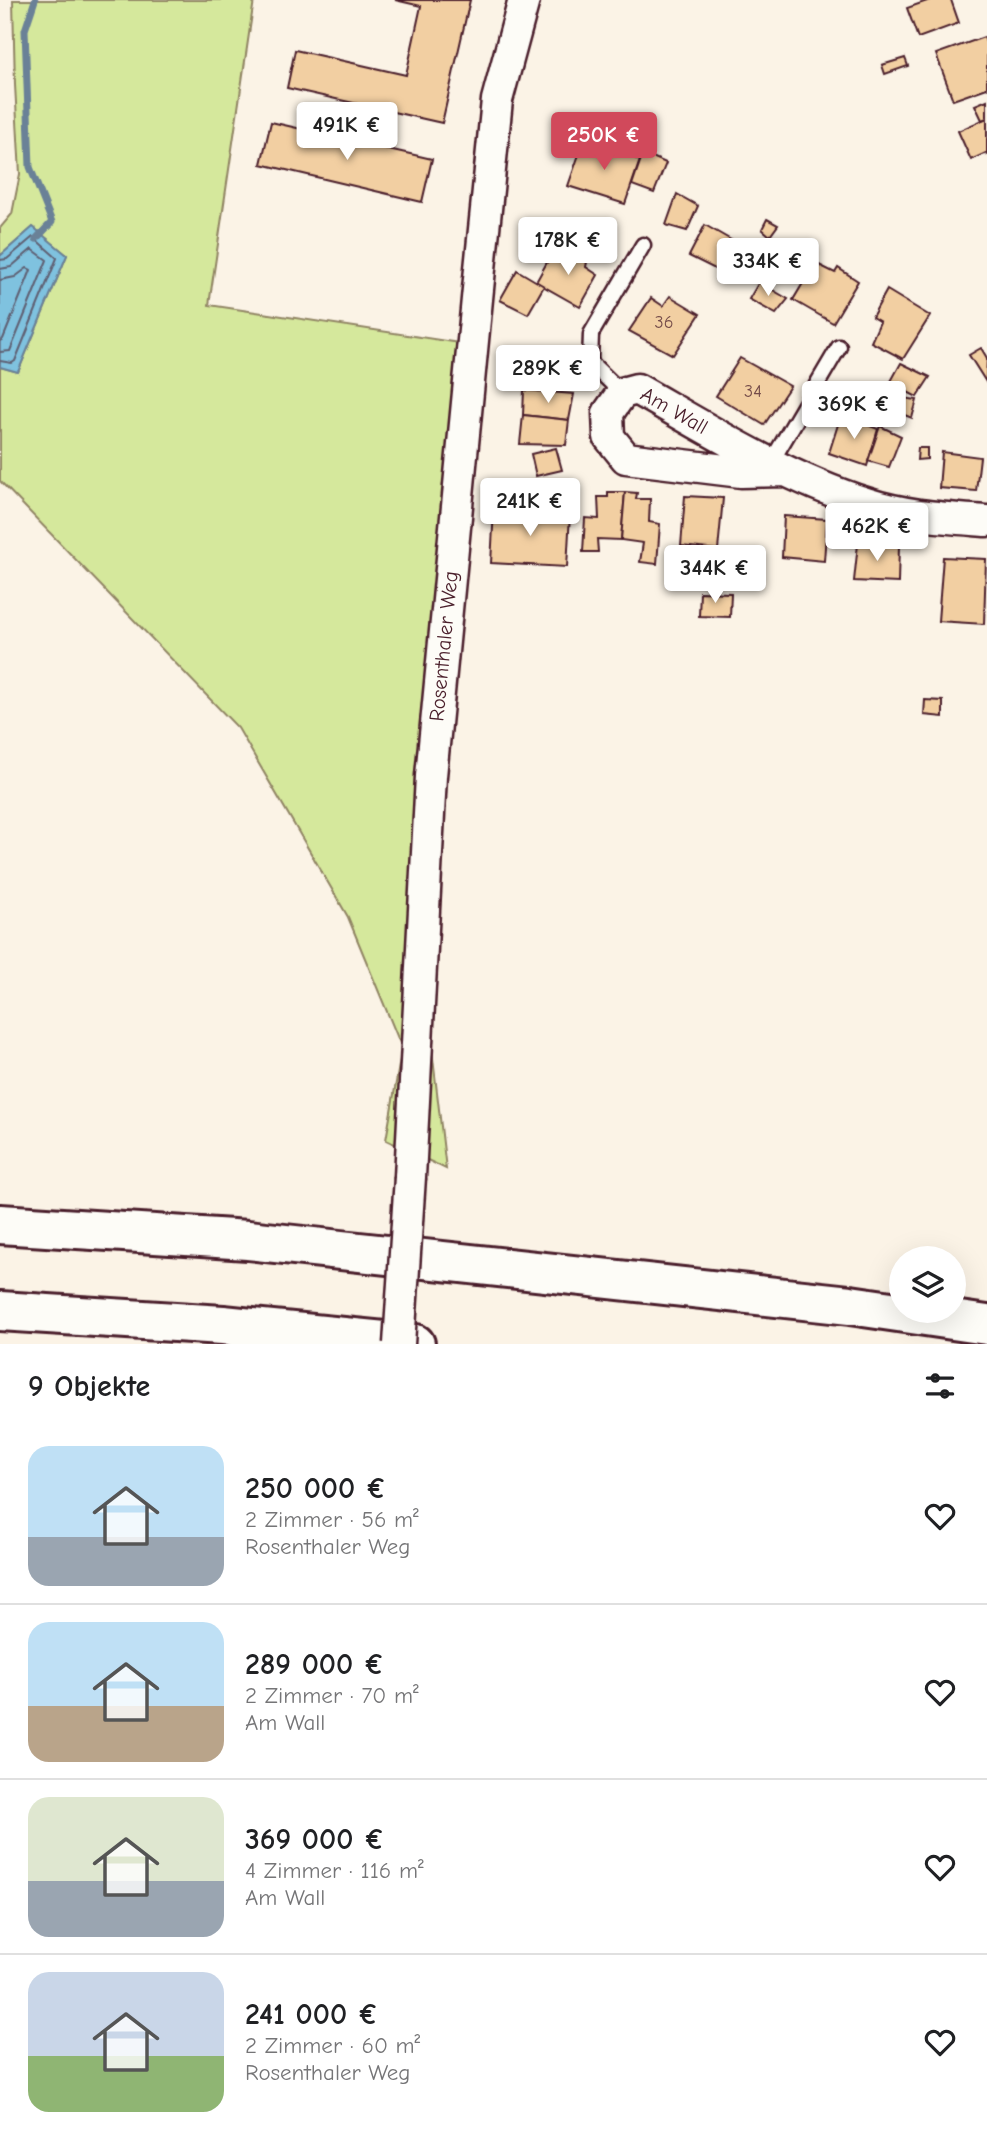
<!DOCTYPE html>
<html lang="de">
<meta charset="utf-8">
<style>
body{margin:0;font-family:"Comic Neue",sans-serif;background:#f2f2f2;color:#202124;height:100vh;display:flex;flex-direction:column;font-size:26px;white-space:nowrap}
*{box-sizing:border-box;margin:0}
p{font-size:23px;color:#757577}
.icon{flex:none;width:38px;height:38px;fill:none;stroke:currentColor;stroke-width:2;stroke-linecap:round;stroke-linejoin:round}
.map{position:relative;height:1344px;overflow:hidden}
.panel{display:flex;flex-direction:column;background:#fff;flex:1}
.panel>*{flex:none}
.controls{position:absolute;left:889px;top:1246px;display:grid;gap:14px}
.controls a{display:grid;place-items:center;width:77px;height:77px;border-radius:50%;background:#fff;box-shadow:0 7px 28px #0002;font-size:35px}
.price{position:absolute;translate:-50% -60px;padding:0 16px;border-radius:7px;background:#fff;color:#222;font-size:23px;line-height:46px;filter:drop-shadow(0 2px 4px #0008)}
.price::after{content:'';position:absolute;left:50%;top:42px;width:21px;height:16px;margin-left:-10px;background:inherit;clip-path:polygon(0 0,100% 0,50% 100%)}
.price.current{background:#d1495b;color:#fff}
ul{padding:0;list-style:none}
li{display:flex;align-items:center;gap:21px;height:175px;padding:0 28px}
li+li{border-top:2px solid #e0e0e0}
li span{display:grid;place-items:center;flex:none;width:196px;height:140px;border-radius:21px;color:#555}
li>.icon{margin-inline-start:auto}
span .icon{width:84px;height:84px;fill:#fffc;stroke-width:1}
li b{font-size:30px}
h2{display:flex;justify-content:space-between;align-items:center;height:84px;padding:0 28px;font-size:30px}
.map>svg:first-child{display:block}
</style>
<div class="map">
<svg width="987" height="1344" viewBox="0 0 987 1344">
<rect width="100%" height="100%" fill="#fbf3e6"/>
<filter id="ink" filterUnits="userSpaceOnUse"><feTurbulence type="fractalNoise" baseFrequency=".0143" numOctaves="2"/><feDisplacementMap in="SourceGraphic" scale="14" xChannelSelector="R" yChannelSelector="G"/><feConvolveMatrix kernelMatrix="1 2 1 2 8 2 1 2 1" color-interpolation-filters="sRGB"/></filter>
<g filter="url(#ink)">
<path fill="#d5e89c" stroke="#908464" stroke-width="2" d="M13,0H254L209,305L460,343L425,990L446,1169L386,1140L402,1048L348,917L238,728L0,481V367L18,372L67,255L33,227L0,256V228L12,214L20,174L15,85Z"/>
<path fill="#7fc2df" stroke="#6a8197" stroke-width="2" d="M33,227L67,255L18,372L0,367V256Z"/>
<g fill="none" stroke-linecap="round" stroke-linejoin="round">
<g stroke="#5f6073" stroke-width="2">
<path d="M0,260L7,259L33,237L57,258L15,361L12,363L0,361"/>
<path d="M0,269L11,267L32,249L47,260L10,351L0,352"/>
<path d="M0,280L15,277L27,268L31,270L3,339L0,341"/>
</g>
<path stroke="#6a8197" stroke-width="7" d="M35,0L25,30L30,167L52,222L36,239"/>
</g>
<g fill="#f2cfa2" stroke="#4a1f2b" stroke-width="2">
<path d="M395,0H470L442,123L287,88L295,50L406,75L421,6Z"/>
<path d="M930,0H951L959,23L918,38L907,8Z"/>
<path d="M984,37L987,45V88L953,100L936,54Z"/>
<path d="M905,58L908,66L885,74L882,65Z"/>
<path d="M987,100V118L982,120L975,105Z"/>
<path d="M987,118V156L986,153L971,160L958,131Z"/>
<path d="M271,122L432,159L422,202L261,164Z"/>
<path d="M584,140L640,160L625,204L568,186Z"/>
<path d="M643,153L666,163L654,193L632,185Z"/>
<path d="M677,194L698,206L687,231L666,225Z"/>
<path d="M767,219L778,225L770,236L762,229Z"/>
<path d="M705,225L738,244L721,272L689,256Z"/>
<path d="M555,248L570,257L571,254L587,262L586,267L598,275L580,307L536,282Z"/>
<path d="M815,263L835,273L838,268L858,281L833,323L793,300Z"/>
<path d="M517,270L544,286L528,314L500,300Z"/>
<path d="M759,282L788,299L776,314L749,299Z"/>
<path d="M887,290L930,316L903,359L871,342L880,322L872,317Z"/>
<path d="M670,296L700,314L673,355L629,331L651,298L663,306Z"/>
<path d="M981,348L987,358L986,382L969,355Z"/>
<path d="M552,356L573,370L562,388L539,376Z"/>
<path d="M740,358L790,386L764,425L716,396Z"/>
<path d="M901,363L930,377L917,397L890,383Z"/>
<path d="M524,390L574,394L569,420L523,415Z"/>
<path d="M903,398L917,400L912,418L902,414Z"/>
<path d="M523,415L569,420L566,445L520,444Z"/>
<path d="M841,415L878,429L867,466L829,453Z"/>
<path d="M880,426L901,436L889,467L868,461Z"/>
<path d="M556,448L562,470L536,476L531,454Z"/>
<path d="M918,448H927V459L917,460Z"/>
<path d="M942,452L980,457L976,491L939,488Z"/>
<path d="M608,492H625L621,540L597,539L598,552H583L585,518L599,519L598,497H608Z"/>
<path d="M625,492L637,493L636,499H650L649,522L660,524L657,564L640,562L643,543L621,540Z"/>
<path d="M685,496L723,498L718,550L681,546Z"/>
<path d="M494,509L570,514L567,567L491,563Z"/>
<path d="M784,516L827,519L824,561L782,557Z"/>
<path d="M858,544L899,545L898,583L854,581Z"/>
<path d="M943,557L986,559L984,624L938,621Z"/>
<path d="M700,592L731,593L730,617L699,616Z"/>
<path d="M925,700L943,701V717L924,715Z"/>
</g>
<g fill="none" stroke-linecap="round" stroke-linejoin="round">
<g stroke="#4a1f2b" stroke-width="19">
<g id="service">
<path d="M622,393L590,362L591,334L643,245"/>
<path d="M770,464L839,347"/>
</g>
</g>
<g stroke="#4a1f2b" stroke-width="35">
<g id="minor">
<path id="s1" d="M783,471L741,472L626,458L609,437L608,413L622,393L637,389C711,431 784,477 866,503C905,516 947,518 987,521"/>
<path id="s2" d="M410,1177L431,776L477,299L497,100L524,0"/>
</g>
</g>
<g stroke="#4a1f2b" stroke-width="44">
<g id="motorway">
<path d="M0,1224L248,1240L850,1305L987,1325"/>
<path d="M0,1311L223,1325L415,1344"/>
</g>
</g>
<use href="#service" stroke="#fdfcf7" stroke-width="14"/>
<use href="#minor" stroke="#fdfcf7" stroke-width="30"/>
<use href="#motorway" stroke="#fdfcf7" stroke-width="38"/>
<g stroke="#4a1f2b" stroke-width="35" stroke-linecap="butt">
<path id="minor-bridge" d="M399,1344L410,1177"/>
</g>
<use href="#minor-bridge" stroke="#fdfcf7" stroke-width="30"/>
</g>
</g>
<g text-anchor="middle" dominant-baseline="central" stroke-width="5" stroke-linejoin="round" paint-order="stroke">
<g font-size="18" fill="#744b49">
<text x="664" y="322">36</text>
<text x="753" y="391">34</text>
</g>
<g font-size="21" fill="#4a1f2b" stroke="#fdfcf7">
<text stroke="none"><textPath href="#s1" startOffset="292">Am Wall</textPath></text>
<text stroke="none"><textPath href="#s2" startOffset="532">Rosenthaler Weg</textPath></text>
</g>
</g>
</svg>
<div class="controls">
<a><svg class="icon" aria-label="layers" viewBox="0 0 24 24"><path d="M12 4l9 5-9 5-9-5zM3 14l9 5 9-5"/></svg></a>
</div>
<b class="price" style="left:347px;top:162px">491K €</b>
<b class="price current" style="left:604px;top:172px">250K €</b>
<b class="price" style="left:568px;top:277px">178K €</b>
<b class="price" style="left:768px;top:298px">334K €</b>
<b class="price" style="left:548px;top:405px">289K €</b>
<b class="price" style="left:854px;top:441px">369K €</b>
<b class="price" style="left:530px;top:538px">241K €</b>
<b class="price" style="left:877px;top:563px">462K €</b>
<b class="price" style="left:715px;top:605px">344K €</b>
</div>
<section class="panel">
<h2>9 Objekte<svg class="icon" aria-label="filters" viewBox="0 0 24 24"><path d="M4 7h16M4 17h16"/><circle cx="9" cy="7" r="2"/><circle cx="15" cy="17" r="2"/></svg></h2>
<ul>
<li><span style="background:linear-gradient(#bfe0f5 65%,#9aa5b1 0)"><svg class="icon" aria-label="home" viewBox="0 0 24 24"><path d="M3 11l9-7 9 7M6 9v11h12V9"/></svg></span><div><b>250 000 €</b><p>2 Zimmer · 56 m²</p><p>Rosenthaler Weg</p></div><svg class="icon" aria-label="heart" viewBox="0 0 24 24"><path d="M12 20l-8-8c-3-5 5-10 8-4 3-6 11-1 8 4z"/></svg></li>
<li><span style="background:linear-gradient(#bfe0f5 60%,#b9a48a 0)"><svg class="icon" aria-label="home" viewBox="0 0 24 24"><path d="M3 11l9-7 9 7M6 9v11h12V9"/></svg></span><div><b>289 000 €</b><p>2 Zimmer · 70 m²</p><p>Am Wall</p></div><svg class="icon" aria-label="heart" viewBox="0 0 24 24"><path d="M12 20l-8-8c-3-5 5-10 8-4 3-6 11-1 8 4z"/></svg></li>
<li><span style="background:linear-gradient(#dfe7d0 60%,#9aa5b1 0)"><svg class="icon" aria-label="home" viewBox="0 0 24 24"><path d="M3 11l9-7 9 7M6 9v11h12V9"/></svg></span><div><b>369 000 €</b><p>4 Zimmer · 116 m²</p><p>Am Wall</p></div><svg class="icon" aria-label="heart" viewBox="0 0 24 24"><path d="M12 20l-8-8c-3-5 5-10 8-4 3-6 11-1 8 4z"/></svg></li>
<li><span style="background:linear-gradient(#c9d6e8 60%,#8fb573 0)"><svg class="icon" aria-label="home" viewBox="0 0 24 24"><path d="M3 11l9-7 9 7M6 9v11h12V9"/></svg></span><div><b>241 000 €</b><p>2 Zimmer · 60 m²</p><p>Rosenthaler Weg</p></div><svg class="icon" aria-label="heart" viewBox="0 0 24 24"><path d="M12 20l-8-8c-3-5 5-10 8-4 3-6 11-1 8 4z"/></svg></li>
</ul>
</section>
